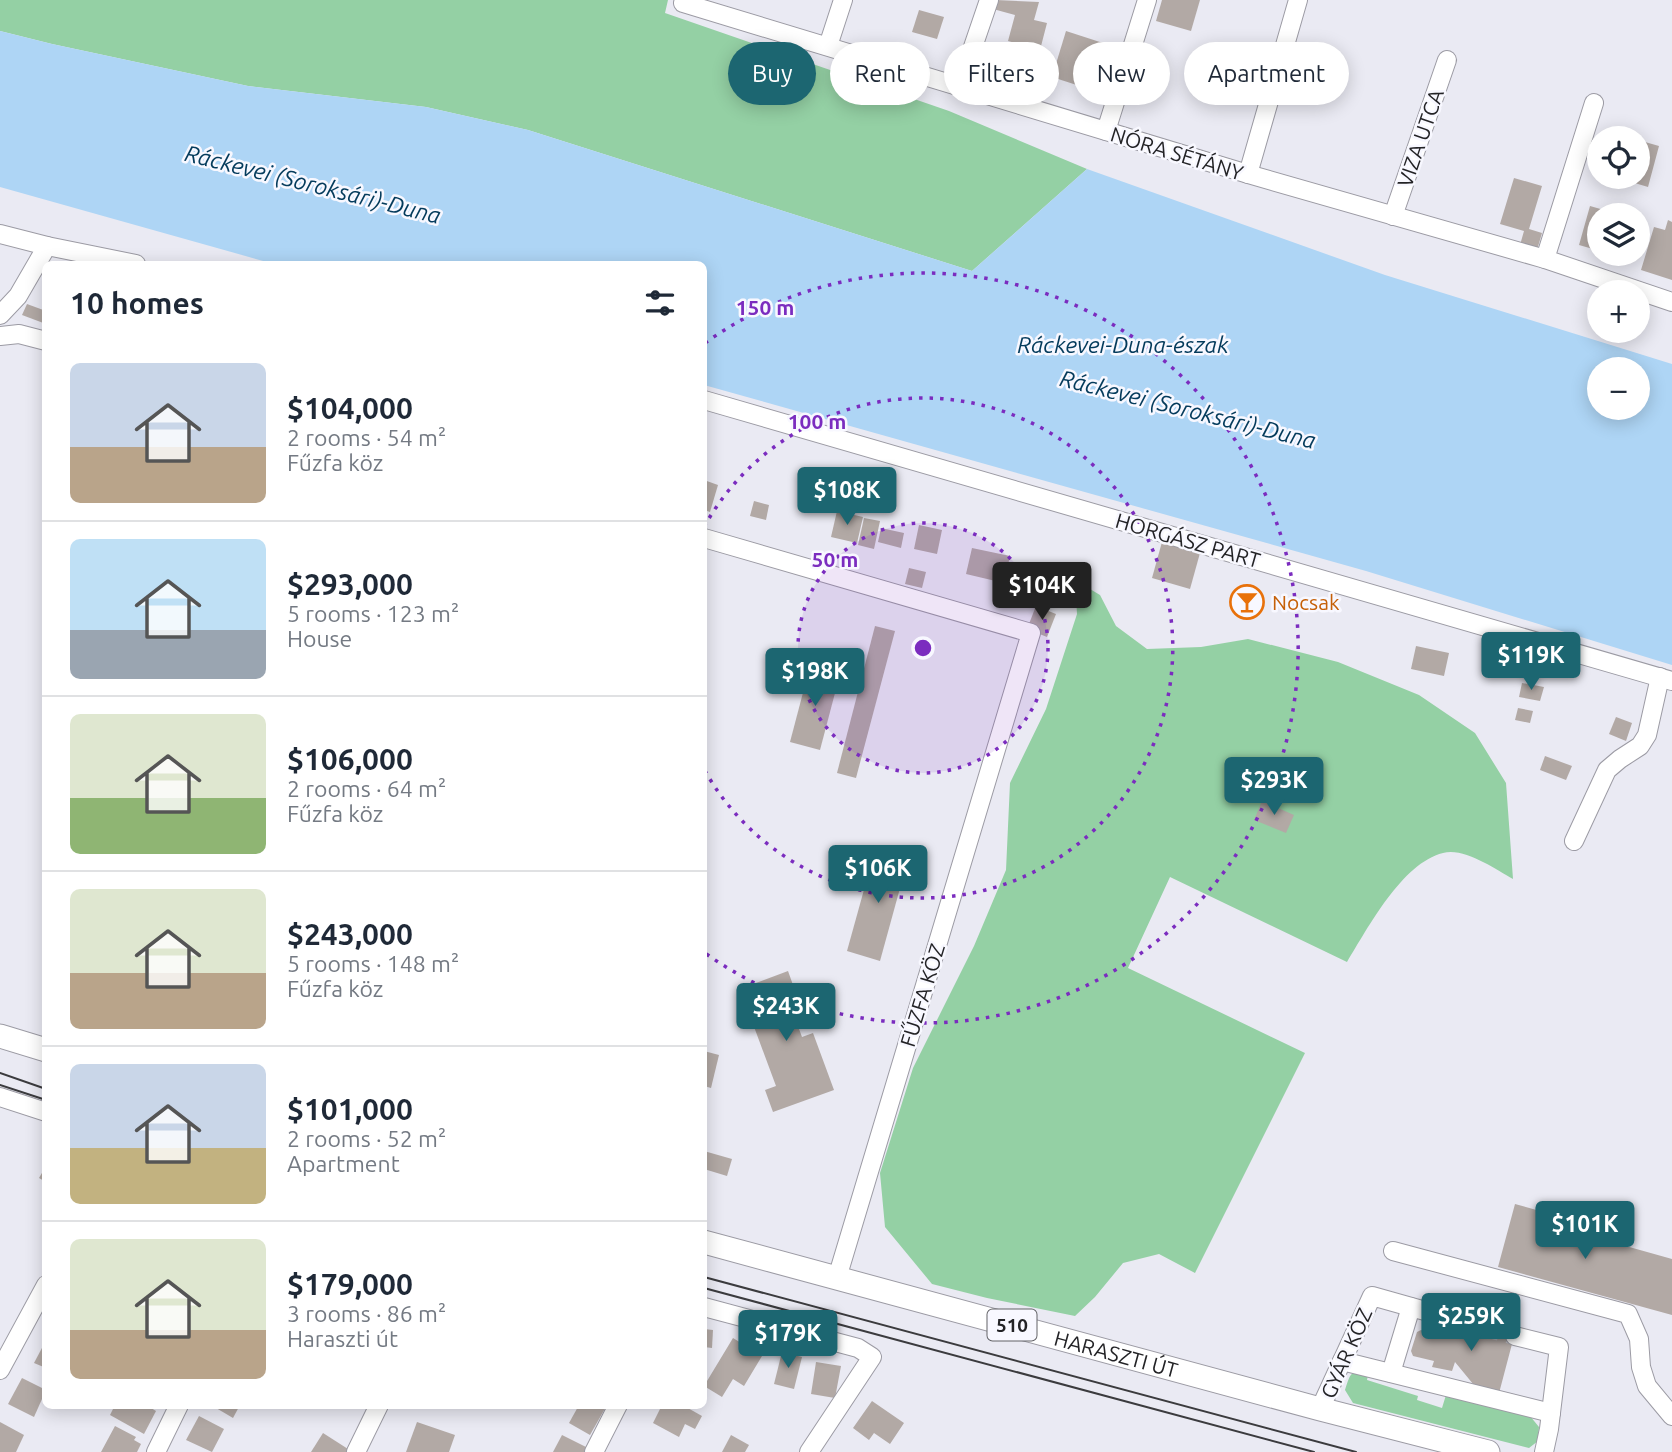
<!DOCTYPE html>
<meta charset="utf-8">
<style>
body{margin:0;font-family:Ubuntu,sans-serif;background:#f2f2f3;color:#1f2937;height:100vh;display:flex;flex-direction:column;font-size:26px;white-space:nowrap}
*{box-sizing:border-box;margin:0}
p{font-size:23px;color:#747a83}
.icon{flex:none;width:38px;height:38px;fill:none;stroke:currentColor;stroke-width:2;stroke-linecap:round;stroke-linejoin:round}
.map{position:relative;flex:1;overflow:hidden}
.sheet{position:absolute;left:42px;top:261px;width:665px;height:1148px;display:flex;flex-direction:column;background:#fff;border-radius:10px;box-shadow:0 4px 18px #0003}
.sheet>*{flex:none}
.guide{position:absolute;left:728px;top:42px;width:665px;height:63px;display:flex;gap:14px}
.fabs{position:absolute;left:1587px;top:126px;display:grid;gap:14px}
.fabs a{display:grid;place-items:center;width:63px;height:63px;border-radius:50%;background:#fff;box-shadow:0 4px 18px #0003;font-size:35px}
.price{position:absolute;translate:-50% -60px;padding:0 16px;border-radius:7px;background:#1c6671;color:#fff;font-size:23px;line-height:46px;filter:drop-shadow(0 2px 4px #0008)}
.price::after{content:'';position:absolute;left:50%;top:42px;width:21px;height:16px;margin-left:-10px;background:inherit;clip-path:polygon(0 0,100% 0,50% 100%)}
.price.selected{background:#222;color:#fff}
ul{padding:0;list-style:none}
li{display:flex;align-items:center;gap:21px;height:175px;padding:0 28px}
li+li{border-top:2px solid #e0e1e3}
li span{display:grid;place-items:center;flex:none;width:196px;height:140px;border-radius:10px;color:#555}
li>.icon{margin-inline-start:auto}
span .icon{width:84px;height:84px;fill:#fffc;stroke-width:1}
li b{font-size:30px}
h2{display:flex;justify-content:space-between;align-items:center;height:84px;padding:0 28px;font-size:30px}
.chip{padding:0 24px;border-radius:32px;background:#fff;box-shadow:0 4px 18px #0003;font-size:24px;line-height:63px}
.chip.selected{background:#1c6671;color:#fff}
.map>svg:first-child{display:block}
</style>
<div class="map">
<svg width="1672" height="1452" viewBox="0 0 1672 1452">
<rect width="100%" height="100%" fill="#eaeaf3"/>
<g fill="#94d0a4">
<path d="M0,0H668L665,13L949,111L1087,169L972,271L528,130L426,107L248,86L52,44L0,31Z"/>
<path d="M1075,580L1100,595L1116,626L1147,649L1201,647L1248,639L1338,662L1419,695L1475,733L1506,783L1513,879C1495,869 1464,847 1443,853C1402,863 1368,928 1347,962L1170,877L1128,968L1305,1053L1195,1273L1159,1254L1123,1263L1095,1297L1075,1316L987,1298L932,1284L885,1227L880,1173L913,1068L974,946L1006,870L1010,783L1046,709L1077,614Z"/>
<path d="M1369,1370L1367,1380L1418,1396L1417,1400L1442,1408L1446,1395L1530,1416L1539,1427L1538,1441L1529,1448L1353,1403L1345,1390C1351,1372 1350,1371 1369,1370Z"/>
</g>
<path fill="#aed5f5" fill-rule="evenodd" d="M0,31L52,44L248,86L426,107L528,130L972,271L1087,169L1385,275L1672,364V665L1366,571L704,385V264H274L0,187ZM1600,369H1638V408H1600Z"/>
<g fill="#b2a9a5">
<path d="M996,0L1039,2L1034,20L1047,23L1040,50L1008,41L1015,15L993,9Z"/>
<path d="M1162,0H1200L1191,31L1156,21Z"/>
<path d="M919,10L944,17L937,39L912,32Z"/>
<path d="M1066,31L1103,43L1089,89L1052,77Z"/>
<path d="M1607,131L1630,137V138H1606Z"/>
<path d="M1638,140L1659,146L1648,187L1628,181L1629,177H1638Z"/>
<path d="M1514,178L1542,186L1529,229L1542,233L1537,250L1520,245L1524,231L1500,224Z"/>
<path d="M1590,206L1611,212L1610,215H1600V251L1579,245Z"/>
<path d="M1668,220L1672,222V280L1641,270L1654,227L1665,230Z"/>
<path d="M27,304L46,311V324L22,315Z"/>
<path d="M704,480L718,485L710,512L704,510Z"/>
<path d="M754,501L769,505L766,520L750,516Z"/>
<path d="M837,511L863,517L857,543L831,537Z"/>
<path d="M864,518L880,521L874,549L858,545Z"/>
<path d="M919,525L942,530L937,554L914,549Z"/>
<path d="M881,528L904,533L901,548L878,542Z"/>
<path d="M1162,542L1200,553L1190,589L1152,578Z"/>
<path d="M972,548L1010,556L1004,583L966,574Z"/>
<path d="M909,568L926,572L922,588L905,584Z"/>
<path d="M1036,606L1056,614L1047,637L1027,629Z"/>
<path d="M875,626L895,631L856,778L837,773Z"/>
<path d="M1416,646L1449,653L1444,676L1411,669Z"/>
<path d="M810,666L840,674L820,750L790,742Z"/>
<path d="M1522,683L1544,687L1540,701L1519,697Z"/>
<path d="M1518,708L1533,711L1530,723L1515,720Z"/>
<path d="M1616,717L1632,723L1626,741L1609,734Z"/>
<path d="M1545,756L1572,766L1566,780L1540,770Z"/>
<path d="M1262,801L1294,815L1286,833L1254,820Z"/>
<path d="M875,850L908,859L880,961L847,951Z"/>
<path d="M788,971L802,1010L793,1013L802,1037L813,1033L834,1090L773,1112L765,1090L776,1086L740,989Z"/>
<path d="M704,1051L719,1055L711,1088L704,1086Z"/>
<path d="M704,1151L732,1159L727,1176L704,1169Z"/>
<path d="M46,1166V1182L39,1178Z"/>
<path d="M1515,1204L1586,1224L1583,1234L1672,1259V1315L1498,1267Z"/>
<path d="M1498,1320L1517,1325L1498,1397L1478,1390L1455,1362L1452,1371L1432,1367L1434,1361L1413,1356L1411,1351L1417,1332L1421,1330L1460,1339L1461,1336Z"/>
<path d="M704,1329L713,1330L712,1348L704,1347Z"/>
<path d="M733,1338L762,1356L744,1386L733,1379L722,1397L704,1386Z"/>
<path d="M43,1346L46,1347V1368L34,1363Z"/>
<path d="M782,1352L802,1357L794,1389L774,1384Z"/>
<path d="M816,1362L841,1366L835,1398L811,1394Z"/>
<path d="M22,1378L46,1390L34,1417L8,1404Z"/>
<path d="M872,1401L904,1423L890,1444L874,1433L869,1440L853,1428Z"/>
<path d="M115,1405H146L156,1411L144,1434L110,1415Z"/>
<path d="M211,1405H240L233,1418Z"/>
<path d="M579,1405H607L590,1435L569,1423Z"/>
<path d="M662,1405H687L686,1407L702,1416L695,1429L685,1424L679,1437L653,1423Z"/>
<path d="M199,1416L224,1429L212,1452L186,1440Z"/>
<path d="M0,1422L24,1435L16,1452H0Z"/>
<path d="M417,1422L455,1435L449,1452H406Z"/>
<path d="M115,1426L136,1437L134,1440L141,1444L137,1452H101Z"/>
<path d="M323,1433L348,1449L346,1452H311Z"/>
<path d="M562,1435L588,1448L586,1452H553Z"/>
<path d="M731,1435L749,1445L745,1452H722Z"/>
</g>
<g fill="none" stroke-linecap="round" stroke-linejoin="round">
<path stroke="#c2c2ca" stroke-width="18" stroke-dasharray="18 9" stroke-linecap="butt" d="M1482,1327L1515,1336"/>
<g stroke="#9c9ba4" stroke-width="20">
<g id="minor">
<path d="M684,0L683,3L1248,174L1545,259L1672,302"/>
<path d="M828,46L843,0"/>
<path d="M960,85L989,0"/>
<path d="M1106,131L1147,0"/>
<path d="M1248,174L1298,0"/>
<path d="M1393,216L1447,60"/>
<path d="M0,234L47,246L136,264"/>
<path d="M1545,259L1594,103"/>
<path d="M0,315L18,296L47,246"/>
<path d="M0,336L19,334L46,341"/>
<path d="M704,400L1672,681"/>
<path d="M704,538L1031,633L837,1278"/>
<path d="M1574,841L1607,770L1620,759L1640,746L1647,735L1660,677"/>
<path d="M0,1097L46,1112"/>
<path d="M1393,1251L1628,1314L1639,1339L1641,1367L1647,1386L1672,1416"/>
<path d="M704,1307L858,1348L872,1357L809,1452"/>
<path d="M1515,1336L1559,1347L1549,1429L1544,1452"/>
<path d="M1342,1361L1551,1413"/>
<path d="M0,1370L46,1285"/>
<path d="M1391,1373L1411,1307"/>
<path d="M1320,1409L1372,1296L1482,1327"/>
<path d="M156,1452L179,1405"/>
<path d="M356,1452L379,1405"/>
<path d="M594,1452L618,1405"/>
</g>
</g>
<g stroke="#9c9ba4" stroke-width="25">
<g id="major">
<path d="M0,1036L46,1050"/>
<path id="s1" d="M704,1242L1320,1409L1488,1452"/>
</g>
</g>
<use href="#minor" stroke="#fff" stroke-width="18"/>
<use href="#major" stroke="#fff" stroke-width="23"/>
<g stroke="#3b3b3e" stroke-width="2">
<path d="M0,1073L46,1089"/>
<path d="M0,1085L46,1100"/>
<path d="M704,1277L1356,1452"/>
<path d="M704,1288L1314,1452"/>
</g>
</g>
<circle cx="923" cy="648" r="125" fill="#7b2cbf" fill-opacity=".12"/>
<g fill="none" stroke="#7b2cbf" stroke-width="3.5" stroke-dasharray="3.5 7">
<circle cx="923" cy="648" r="125"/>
<path d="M704 527A250 250 0 1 1 704 769"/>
<path d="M705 343A375 375 0 1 1 705 953"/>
</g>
<defs>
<g id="bar-ring" transform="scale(1.75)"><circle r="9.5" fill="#f8f8ff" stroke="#e8710a" stroke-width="1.5"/><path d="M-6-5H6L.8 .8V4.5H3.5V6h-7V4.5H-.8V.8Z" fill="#e8710a"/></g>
</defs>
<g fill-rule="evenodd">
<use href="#bar-ring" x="1247" y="602"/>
</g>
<g text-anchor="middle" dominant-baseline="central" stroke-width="5" stroke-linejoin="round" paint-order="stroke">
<rect fill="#f8f8ff" stroke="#636367" stroke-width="2" x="987.5" y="1309.5" width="49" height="31" rx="5"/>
<g font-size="19" font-weight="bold" fill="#232326">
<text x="1012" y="1325">510</text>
</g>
<g font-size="21" fill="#232326" stroke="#f8f8ff">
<text transform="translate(1420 138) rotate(-71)">VIZA UTCA</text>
<text transform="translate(1177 153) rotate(17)">NÓRA SÉTÁNY</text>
<text transform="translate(1188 540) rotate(16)">HORGÁSZ PART</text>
<text transform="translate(922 995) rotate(-73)">FŰZFA KÖZ</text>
<text transform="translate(1346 1353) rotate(-66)">GYÁR KÖZ</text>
<text stroke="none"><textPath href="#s1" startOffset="427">HARASZTI ÚT</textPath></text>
</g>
<g font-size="21" fill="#c56008" stroke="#f8f8ff" text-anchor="start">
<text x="1272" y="602">Nocsak</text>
</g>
<g font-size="23" font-style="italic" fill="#043b5c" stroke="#f8f8ff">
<text transform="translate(313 184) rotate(14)">Ráckevei (Soroksári)-Duna</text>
<text x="1123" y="344">Ráckevei-Duna-észak</text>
<text transform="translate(1188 409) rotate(14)">Ráckevei (Soroksári)-Duna</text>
</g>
</g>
<circle cx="923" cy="648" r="10" fill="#7b2cbf" stroke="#f8f8ff" stroke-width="3.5"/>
<g font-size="21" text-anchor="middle" font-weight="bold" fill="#7b2cbf" stroke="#f8f8ff" stroke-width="5" stroke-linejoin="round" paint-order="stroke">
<text x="765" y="315">150 m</text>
<text x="817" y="429">100 m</text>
<text x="835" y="567">50 m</text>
</g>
</svg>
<div class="fabs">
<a><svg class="icon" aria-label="locate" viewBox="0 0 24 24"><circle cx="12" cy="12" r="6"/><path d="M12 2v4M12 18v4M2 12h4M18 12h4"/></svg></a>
<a><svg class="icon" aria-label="layers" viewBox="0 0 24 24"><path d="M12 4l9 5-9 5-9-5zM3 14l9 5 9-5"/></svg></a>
<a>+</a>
<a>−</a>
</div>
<b class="price" style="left:847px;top:527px">$108K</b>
<b class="price selected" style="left:1042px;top:622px">$104K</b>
<b class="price" style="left:1531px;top:692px">$119K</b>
<b class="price" style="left:815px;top:708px">$198K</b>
<b class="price" style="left:1274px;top:817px">$293K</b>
<b class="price" style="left:878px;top:905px">$106K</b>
<b class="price" style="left:786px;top:1043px">$243K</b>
<b class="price" style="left:1585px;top:1261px">$101K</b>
<b class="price" style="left:1471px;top:1353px">$259K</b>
<b class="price" style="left:788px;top:1370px">$179K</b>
<div class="guide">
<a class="chip selected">Buy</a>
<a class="chip">Rent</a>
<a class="chip">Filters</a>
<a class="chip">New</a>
<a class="chip">Apartment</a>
</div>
<section class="sheet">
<h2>10 homes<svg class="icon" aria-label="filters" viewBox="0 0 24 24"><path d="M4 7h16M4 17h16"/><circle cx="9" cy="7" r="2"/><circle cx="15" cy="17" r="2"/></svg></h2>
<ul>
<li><span style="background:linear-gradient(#c9d6e8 60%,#b9a48a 0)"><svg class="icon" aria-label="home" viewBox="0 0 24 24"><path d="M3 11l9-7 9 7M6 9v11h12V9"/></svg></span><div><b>$104,000</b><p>2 rooms · 54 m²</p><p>Fűzfa köz</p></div></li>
<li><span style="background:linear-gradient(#bfe0f5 65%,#9aa5b1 0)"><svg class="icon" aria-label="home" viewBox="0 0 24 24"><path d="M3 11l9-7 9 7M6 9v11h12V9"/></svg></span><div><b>$293,000</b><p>5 rooms · 123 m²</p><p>House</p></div></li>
<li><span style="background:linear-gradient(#dfe7d0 60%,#8fb573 0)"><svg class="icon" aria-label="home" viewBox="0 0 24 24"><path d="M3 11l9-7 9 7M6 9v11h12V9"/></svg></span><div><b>$106,000</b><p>2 rooms · 64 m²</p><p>Fűzfa köz</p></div></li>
<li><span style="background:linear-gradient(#dfe7d0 60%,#b9a48a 0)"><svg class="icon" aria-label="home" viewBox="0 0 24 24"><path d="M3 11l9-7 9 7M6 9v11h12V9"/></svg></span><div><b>$243,000</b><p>5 rooms · 148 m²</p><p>Fűzfa köz</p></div></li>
<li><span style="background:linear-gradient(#c9d6e8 60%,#c2b280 0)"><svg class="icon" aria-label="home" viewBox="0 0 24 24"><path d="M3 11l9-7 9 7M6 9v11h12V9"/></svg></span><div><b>$101,000</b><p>2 rooms · 52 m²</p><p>Apartment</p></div></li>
<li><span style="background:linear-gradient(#dfe7d0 65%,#b9a48a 0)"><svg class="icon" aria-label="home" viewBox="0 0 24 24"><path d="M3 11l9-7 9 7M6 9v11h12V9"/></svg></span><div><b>$179,000</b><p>3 rooms · 86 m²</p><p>Haraszti út</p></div></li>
</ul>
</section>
</div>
